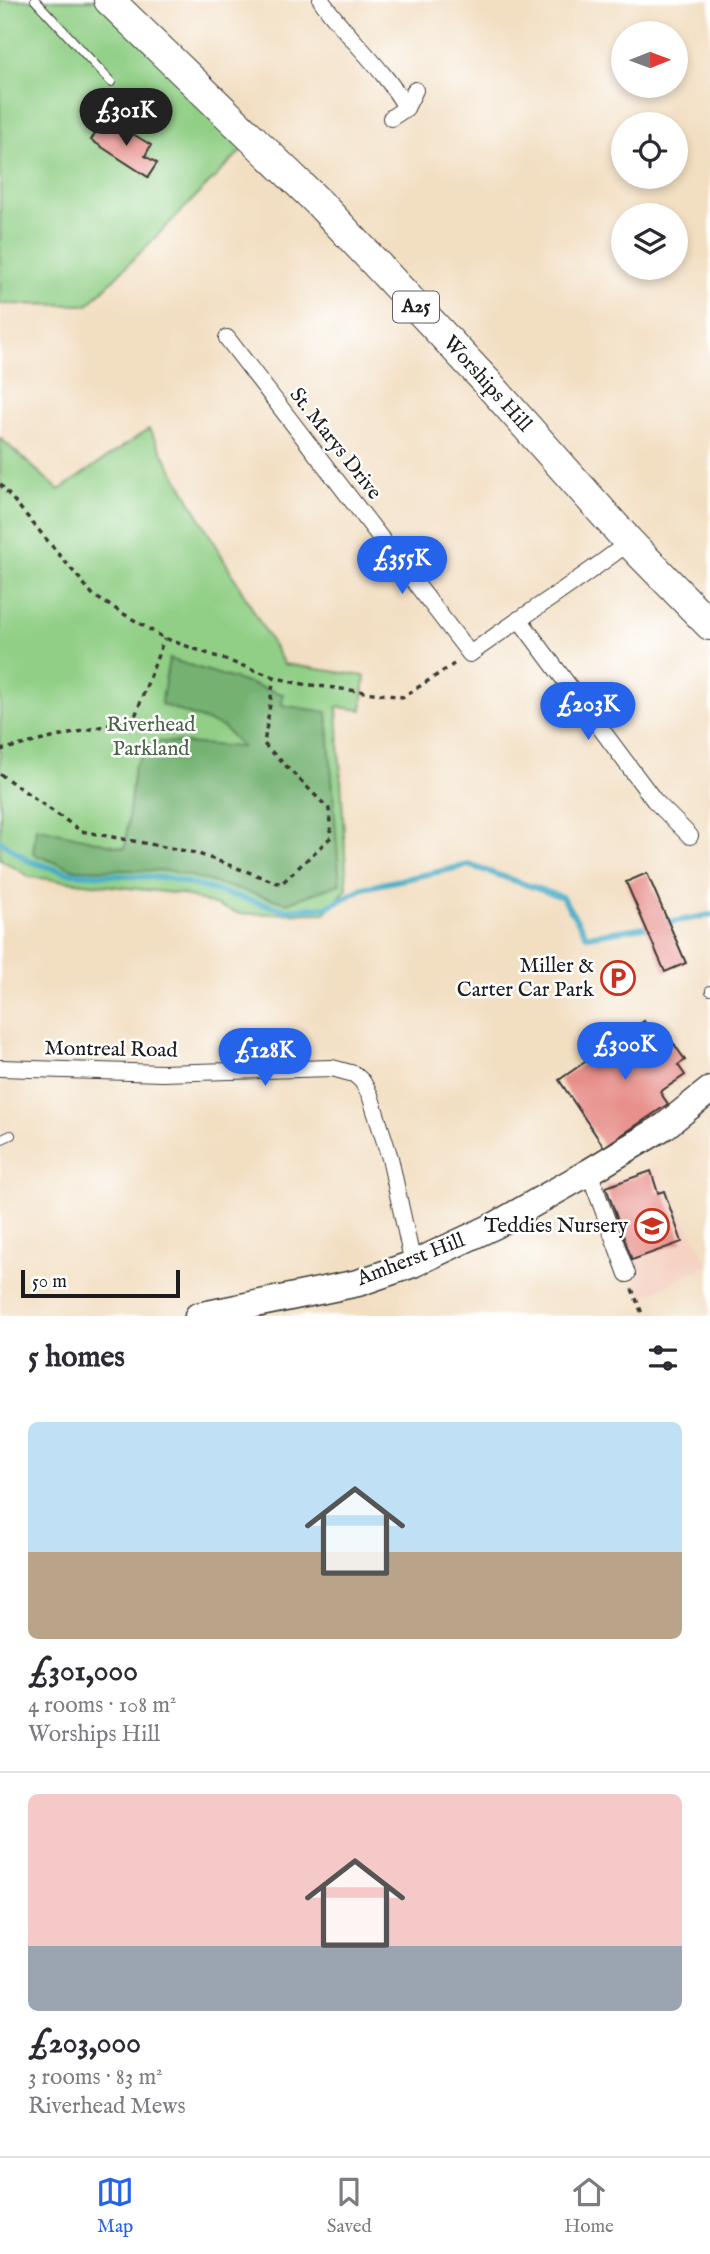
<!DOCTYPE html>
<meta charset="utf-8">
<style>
body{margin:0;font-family:"IM FELL English",serif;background:#f2f2f3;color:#2b2b33;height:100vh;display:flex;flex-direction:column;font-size:26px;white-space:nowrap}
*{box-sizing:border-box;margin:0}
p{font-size:23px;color:#7c7c81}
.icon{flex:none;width:38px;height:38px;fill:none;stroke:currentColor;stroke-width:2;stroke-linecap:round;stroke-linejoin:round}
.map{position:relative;height:1316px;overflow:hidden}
.sheet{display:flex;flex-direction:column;background:#fff;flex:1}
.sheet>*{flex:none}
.needle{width:46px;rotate:89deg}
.buttons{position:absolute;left:611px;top:21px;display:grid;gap:14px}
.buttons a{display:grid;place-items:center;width:77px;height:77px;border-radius:50%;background:#fff;box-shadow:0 4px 10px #0003;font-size:35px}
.scale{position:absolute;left:21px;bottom:18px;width:159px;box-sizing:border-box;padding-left:7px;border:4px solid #1c1c1c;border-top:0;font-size:19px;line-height:24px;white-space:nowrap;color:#1c1c1c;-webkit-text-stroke:5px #fff;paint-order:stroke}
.price{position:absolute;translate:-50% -60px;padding:0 16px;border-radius:24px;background:#2563eb;color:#fff;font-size:23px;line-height:46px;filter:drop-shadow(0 2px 4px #0008)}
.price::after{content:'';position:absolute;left:50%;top:42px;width:21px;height:16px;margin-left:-10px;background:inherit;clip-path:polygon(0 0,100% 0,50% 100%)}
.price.on{background:#222;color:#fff}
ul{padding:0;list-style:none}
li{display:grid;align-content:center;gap:14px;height:371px;padding:0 28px}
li+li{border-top:2px solid #e1e1e2}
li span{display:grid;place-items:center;height:217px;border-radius:10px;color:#555}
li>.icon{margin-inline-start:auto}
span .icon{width:126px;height:126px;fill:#fffc;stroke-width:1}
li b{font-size:30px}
h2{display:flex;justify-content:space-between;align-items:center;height:84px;padding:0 28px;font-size:30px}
.tabs{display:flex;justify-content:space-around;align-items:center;height:98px;border-top:2px solid #e1e1e2;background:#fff;font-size:19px;color:#7c7c81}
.tabs a{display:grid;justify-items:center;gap:4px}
.tabs .on{color:#2563eb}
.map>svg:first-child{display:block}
</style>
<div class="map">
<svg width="710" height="1316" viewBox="0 0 710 1316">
<rect width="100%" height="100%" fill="#fff"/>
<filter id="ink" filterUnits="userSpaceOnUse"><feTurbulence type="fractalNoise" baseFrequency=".0143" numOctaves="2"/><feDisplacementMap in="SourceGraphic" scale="14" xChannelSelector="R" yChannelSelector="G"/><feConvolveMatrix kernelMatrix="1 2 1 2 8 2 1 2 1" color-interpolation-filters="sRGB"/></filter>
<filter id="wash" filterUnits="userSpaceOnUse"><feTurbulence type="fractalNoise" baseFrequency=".00686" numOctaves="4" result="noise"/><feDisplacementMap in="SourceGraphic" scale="28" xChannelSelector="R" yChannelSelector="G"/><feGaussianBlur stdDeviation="1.57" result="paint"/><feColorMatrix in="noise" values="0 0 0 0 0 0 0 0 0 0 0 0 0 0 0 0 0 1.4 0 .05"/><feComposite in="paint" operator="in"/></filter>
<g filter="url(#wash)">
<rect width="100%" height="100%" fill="#f2dec1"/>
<path fill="#f5d2c2" d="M657,1166L709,1264L642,1298L601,1187Z"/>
<g fill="#90cf85" stroke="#567650" stroke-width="2">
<path d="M0,0H113L255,137L88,305L0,304Z"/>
<path d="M149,429L284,664L365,676L362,710L337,707L347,889L325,913L241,914L182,894L30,877L0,859V438L59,490Z"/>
</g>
<path fill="#74b272" stroke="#486747" stroke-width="2" d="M169,659L283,694L282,705L327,712L340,884L287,903L171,871L73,869L33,854L36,827L125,848L134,767L154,741L242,747L223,727L161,704Z"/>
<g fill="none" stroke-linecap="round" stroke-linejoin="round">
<g stroke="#45abc5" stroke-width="6">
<path d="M0,841L29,861L69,873L169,878L286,910L327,907L363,888L469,865L562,897L587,936L651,926"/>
<path d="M661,924L710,915"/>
</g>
</g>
<g id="blocks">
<g fill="#e78e89">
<path d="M115,123L151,145L145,156L157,163L148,177L91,140L100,126L109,132Z"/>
<path d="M647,873L686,963L665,972L626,882Z"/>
<path d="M644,1021L655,1037L665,1031L685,1060L678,1065L685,1075L660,1092L668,1104L604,1147L559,1080Z"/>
<path d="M651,1171L658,1193L664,1191L682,1242L632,1260L606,1187Z"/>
</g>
</g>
</g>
<g filter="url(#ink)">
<use href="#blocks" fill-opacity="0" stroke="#3c3935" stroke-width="2"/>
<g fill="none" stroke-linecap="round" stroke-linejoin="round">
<g stroke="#3c3935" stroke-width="10">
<g id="lane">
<path d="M35,0L111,82"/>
<path d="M710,990V991"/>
<path d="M0,1140L11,1135"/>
</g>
</g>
<g stroke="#3c3935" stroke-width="18">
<g id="street">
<path d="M321,0C347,38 384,68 406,108L391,118"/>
<path d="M406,108L415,90"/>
<path d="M227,338L470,654C522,616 578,582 629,542"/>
<path d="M519,619L654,800L690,836"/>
<path d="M0,1068L162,1073L332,1068L354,1074L362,1081L370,1095L390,1158L413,1264"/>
<path d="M589,1172L627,1274"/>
</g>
</g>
<g stroke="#3c3935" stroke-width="29">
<path id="primary" d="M198,1316L358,1283L413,1264L496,1225L589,1172L665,1126L710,1090"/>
</g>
<g stroke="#3c3935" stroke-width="32">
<path id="highway" d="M109,0L319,203L486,381L629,542L710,625"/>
</g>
<g stroke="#3c3935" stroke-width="3.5" stroke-dasharray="5 5" stroke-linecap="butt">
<path d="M0,484L94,596L164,638L274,677"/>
<path d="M0,750L126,721L136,714L164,639"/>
<path d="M0,774L81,831L196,853L281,884L331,837L329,809L264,744L274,677L296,683L403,697L454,664"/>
<path d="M632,1289L643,1316"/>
</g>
<use href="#lane" stroke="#fff" stroke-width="8"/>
<use href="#street" stroke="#fff" stroke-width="16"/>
<use href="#primary" stroke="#fff" stroke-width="26"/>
<use href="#highway" stroke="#fff" stroke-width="30"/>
</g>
</g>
<defs>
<g id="parking-ring" transform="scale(1.75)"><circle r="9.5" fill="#fff" stroke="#c8321e" stroke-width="1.5"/><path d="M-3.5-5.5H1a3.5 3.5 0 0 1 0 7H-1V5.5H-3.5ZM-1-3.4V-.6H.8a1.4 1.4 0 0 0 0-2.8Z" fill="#c8321e"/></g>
<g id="school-ring" transform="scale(1.75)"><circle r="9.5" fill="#fff" stroke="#c8321e" stroke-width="1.5"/><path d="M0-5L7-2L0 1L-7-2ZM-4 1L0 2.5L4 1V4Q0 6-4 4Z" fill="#c8321e"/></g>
</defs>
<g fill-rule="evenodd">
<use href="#parking-ring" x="618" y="978"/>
<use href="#school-ring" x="652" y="1226"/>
</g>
<g text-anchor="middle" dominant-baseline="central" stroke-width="5" stroke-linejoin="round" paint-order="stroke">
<rect fill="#fff" stroke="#606060" stroke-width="2" x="393" y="291.5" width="46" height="31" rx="5"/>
<g font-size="19" font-weight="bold" fill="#1c1c1c">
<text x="416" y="307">A25</text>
</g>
<g font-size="21" fill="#1c1c1c" stroke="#fff">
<text transform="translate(487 384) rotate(48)">Worships Hill</text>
<text transform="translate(335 444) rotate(52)">St. Marys Drive</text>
<text transform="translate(111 1050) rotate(1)">Montreal Road</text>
<text transform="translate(411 1260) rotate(-21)">Amherst Hill</text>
</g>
<g font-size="21" fill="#4a6446" stroke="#fff">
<text x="151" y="725">Riverhead<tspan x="151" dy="24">Parkland</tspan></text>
</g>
<g font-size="21" fill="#1c1c1c" stroke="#fff" text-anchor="end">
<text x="594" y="966">Miller &amp;<tspan x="594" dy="24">Carter Car Park</tspan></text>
<text x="628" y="1226">Teddies Nursery</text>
</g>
</g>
</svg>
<div class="buttons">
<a><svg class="needle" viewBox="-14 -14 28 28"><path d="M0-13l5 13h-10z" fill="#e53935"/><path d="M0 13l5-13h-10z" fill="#7c7c81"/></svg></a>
<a><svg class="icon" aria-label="locate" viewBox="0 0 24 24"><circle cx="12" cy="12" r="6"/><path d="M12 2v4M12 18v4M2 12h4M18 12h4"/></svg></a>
<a><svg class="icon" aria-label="layers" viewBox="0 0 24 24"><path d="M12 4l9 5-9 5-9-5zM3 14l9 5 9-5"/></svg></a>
</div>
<div class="scale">50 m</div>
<b class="price on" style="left:126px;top:148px">£301K</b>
<b class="price" style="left:402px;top:596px">£355K</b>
<b class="price" style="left:588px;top:742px">£203K</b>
<b class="price" style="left:625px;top:1082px">£300K</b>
<b class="price" style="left:265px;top:1088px">£128K</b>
</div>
<section class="sheet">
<h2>5 homes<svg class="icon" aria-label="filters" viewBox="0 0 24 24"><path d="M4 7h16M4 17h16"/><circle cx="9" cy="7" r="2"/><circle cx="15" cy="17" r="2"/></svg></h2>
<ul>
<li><span style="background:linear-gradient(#bfe0f5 60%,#b9a48a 0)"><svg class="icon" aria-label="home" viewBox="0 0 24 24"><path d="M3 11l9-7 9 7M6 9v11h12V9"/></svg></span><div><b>£301,000</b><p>4 rooms · 108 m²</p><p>Worships Hill</p></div></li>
<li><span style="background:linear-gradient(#f6c9c9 70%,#9aa5b1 0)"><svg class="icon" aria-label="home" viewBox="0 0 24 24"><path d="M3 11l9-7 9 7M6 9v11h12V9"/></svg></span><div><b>£203,000</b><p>3 rooms · 83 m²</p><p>Riverhead Mews</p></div></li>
</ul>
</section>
<nav class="tabs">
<a class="on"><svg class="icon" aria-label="map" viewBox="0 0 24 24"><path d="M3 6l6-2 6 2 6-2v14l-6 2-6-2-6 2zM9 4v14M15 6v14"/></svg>Map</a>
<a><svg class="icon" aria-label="saved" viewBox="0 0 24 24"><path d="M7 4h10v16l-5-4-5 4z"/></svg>Saved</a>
<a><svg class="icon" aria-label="home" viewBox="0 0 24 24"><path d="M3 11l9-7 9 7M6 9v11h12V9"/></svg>Home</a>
</nav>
